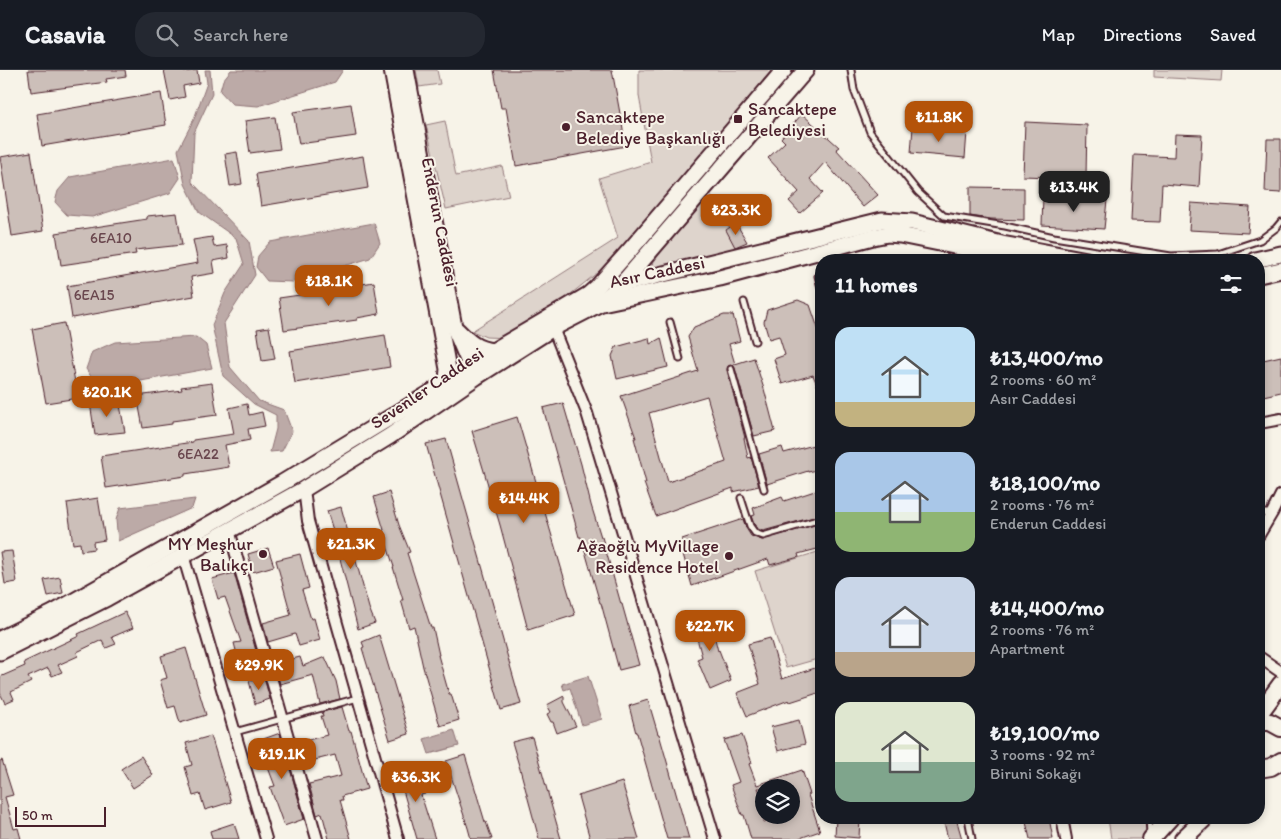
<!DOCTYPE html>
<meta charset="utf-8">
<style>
body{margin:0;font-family:Itim,sans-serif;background:#242831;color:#f1f3f6;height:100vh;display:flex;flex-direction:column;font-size:19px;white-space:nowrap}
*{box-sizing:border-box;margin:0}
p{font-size:16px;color:#9ea1a6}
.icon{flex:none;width:28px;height:28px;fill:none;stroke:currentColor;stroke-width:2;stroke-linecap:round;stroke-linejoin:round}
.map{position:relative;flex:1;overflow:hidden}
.side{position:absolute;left:815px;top:184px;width:450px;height:570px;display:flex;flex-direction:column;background:#171b24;border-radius:20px;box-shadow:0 2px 8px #0003}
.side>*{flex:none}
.buttons{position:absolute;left:755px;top:709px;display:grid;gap:10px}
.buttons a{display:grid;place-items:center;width:45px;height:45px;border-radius:50%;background:#171b24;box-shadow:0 2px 8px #0003;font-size:25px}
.scale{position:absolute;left:15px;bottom:12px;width:91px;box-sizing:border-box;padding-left:5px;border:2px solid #4a1f2b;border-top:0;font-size:14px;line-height:18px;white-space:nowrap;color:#4a1f2b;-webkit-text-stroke:4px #f7f3e8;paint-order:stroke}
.price{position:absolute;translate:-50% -42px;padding:0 11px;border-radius:10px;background:#b45309;color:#fff;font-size:16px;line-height:32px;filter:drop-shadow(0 1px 2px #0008)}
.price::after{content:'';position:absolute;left:50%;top:30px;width:15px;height:11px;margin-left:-8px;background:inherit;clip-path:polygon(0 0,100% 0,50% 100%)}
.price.on{background:#222;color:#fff}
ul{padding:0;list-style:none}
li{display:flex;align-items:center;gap:15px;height:125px;padding:0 20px}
li span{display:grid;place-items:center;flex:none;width:140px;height:100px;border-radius:15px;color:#555}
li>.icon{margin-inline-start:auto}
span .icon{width:60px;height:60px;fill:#fffc;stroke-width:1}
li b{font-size:21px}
h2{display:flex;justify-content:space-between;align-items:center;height:60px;padding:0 20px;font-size:21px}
header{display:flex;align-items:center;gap:30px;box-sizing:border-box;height:70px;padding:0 25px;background:#171b24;border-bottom:1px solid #363941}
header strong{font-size:24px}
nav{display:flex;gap:28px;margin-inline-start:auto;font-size:18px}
.search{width:350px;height:45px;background:#242831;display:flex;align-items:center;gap:12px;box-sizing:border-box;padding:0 18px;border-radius:20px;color:#9ea1a6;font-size:19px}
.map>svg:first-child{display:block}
</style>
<header>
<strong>Casavia</strong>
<div class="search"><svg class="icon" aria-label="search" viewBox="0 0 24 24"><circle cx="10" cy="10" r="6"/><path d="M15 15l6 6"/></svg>Search here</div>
<nav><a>Map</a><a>Directions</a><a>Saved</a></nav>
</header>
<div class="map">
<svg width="1281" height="769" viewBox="0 0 1281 769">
<rect width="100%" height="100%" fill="#f7f3e8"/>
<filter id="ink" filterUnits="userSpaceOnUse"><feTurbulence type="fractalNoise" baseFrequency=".02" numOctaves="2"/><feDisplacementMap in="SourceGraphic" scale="10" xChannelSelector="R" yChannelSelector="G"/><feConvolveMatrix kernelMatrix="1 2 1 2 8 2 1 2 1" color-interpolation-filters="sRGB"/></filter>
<g filter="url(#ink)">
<g fill="#ded4cc" stroke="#947a7c">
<path d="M416,0H437L440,14L419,17Z"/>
<path d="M639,0H772L617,187L562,231L508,268L486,267L472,261L618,168L599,108L651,92L639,26Z"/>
<path d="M1154,0H1222L1221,11L1154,7Z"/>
<path d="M445,51L456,106L502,96L509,126L446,139L426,55Z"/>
<path d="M707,119L741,177L647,201Z"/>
<path d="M821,481V588L786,598L755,501Z"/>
<path d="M1108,748H1159L1142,769H1111Z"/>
</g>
<g fill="#bcaaa7" stroke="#8e7275">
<path d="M205,0H210L212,24L194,63L192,112L249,171L255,205L224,253L230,297L259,331L284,340L292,361L282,381L270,382L276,359V345L254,334L223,306L212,255L225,223L244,194L236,168L199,142L185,114L178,80L194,49L207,13Z"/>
<path d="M231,0H343L335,12L258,36L232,34L220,21L223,10Z"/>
<path d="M174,88L180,108L170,123L92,147L67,145L55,132L58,121L70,107Z"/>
<path d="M374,153L380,173L370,188L293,212L267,211L256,197L258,186L270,172Z"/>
<path d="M196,267L206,275L212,298L108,317L92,308L86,299L92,282L115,272Z"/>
<path d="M195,429L192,438L118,471L116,450L120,438Z"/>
<path d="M588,606L602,649L582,655L570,618L564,620L562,614Z"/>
<path d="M454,660L459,676L429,684L424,669Z"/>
</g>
<g fill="#ccbfb9" stroke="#4a1f2b" fill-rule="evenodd">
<path d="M28,0H125L126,6L106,9L107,12L31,22Z"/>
<path d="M164,0H184V2L197,0L199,13L183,16L185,27L170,30Z"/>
<path d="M494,0H612L626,76L516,96L506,38H501Z"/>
<path d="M161,23L166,55L42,76L37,44Z"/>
<path d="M351,34L356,66L299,74L293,42Z"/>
<path d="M802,44L839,77L836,79L878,125L863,137L825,92L810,109L823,123L800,143L789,131L799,122L768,88L785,72L781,68Z"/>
<path d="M275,47L280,79L250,83L245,51Z"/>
<path d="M1025,52L1087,55L1086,106L1050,104V107L1023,106Z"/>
<path d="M913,57L967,62L965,88L911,83Z"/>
<path d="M1175,64L1202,65L1199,117L1162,114L1160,152L1131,151L1134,85L1174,87Z"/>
<path d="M1267,69H1281V123L1265,122Z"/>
<path d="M31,82L43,161L12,166L0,87Z"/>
<path d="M237,82L242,114L230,116L225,84Z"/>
<path d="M363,86L368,118L261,136L256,104Z"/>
<path d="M970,117L1024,118V150L991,149L970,146Z"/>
<path d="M1043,127L1107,130L1104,159L1042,155Z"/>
<path d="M1191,133L1250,137L1248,163L1189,160Z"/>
<path d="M177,143L182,175L135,180L136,184L61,195L56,163L147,149V146Z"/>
<path d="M736,153L747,172L735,177L726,160Z"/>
<path d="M212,167L214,177L227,175L229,188L213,191L215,203L191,207L194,226L72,248L67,216L198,193L193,170Z"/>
<path d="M374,212L379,244L357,248V250L284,260L279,228L362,216V214Z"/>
<path d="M798,230L810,235L821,267V325L813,305L782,314L774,289L785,285L779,266L769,269L764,252L767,240Z"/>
<path d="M724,245H733L740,271L729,274L735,294L754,288L764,319L775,361L754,366L735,298L733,295L728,296L727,300L745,368H744L748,388L751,387L759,416L733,422V418L656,446L644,413H646L634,368H636L621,326L698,301L688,267L694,257ZM707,326L726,392L668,412L649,343Z"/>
<path d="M64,253L78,328L46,333L32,259Z"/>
<path d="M269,257L275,289L262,291L257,259Z"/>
<path d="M385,265L390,297L295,313L290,281Z"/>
<path d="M649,268L650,274L661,268L668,297L617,309L612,286L616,277Z"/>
<path d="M1281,286V322L1259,327V291Z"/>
<path d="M212,313L217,345L172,351V354L143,358L137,326L182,320L181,317Z"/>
<path d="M119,330L125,362L95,365L90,333Z"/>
<path d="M563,333L581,394L591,435L601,467H602L621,534H622L639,595L619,600L601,533H600L581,467H579L570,434L543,338Z"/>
<path d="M247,334L249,345L262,342L265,356L248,359L250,370L225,375L229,397L185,404V406L106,418L101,386L193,372V370L234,364L229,338Z"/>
<path d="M517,347L575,545L528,560L500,455L472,361Z"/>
<path d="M446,369L521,634L501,640L426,374Z"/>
<path d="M821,373V399L808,402V401L767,414L759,384L782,377L784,383Z"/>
<path d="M821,419V445L763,461L758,459L754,454L751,446L755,445L753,438L782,427L784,431Z"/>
<path d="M389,422L399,455L410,482L407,483L431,558H433L439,585H438L449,624H451L459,650L440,656L423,597L414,556L409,558L401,530H403L393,497H394L382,461L384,460L374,427Z"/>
<path d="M98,428L105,470L93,472L94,479L81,481L80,473L73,474L67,433Z"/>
<path d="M341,437L369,538L375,553L358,559L336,473H337L327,441Z"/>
<path d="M743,449L746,458L751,466L762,470L821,453V478L798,484L799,487L770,495L768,489L692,516L681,477L682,469Z"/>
<path d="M268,478L274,496L253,502L248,484Z"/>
<path d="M12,481L17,512L5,514L0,482Z"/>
<path d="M300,484L309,518L302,520L311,549L314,548L320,570L299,576L295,564L268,572L263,553L291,545L276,490Z"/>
<path d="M234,503L258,588L239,592L234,573L241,572L225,527L218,529L212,509Z"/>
<path d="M60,507L63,523L48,526L44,510Z"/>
<path d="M708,541L718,581L719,580L731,611L710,620L697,589L702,587L691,546Z"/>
<path d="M125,542L133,558L112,567L116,574L106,578L102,570L77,582L78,586L58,595L62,602L52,606L48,598L28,607L31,612L11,622L14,629L5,633L0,623V607L25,596L24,592L79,566L78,564Z"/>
<path d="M379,565L409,664L390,670L362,578L364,577L362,572Z"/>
<path d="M770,568L782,609L821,596V622L790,632L789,630L747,646L737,623L760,614L748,574Z"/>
<path d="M186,578L206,645L180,653L175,636L168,638L160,610L167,608L161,586Z"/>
<path d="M300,587L303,596L325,587L336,611L340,629L320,634L313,605L280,614L277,604L280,603L277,593Z"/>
<path d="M264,608L270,629L255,634L249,611Z"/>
<path d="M564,626V632L576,656L557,663L553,652H551L547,644L551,642L547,635Z"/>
<path d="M648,630L658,664H659L689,769H667L637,663H636L629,636Z"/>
<path d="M342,637L349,661H351L367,719L342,726L343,730H340L351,769H329L322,743L317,745L309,714L341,706L335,685L303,693L297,673L327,665L321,646H323L322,642Z"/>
<path d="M799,650L805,674L778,681L771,657Z"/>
<path d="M280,663L304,749L284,756L270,717L275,716L258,671Z"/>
<path d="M742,665L752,693L749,694L757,715L802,700L810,724L808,725L820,761L797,769H751L744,745H742L731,715L739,712L724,670ZM758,718H791V745H786L764,753V734Z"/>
<path d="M211,666L231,732L205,740L200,724L193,726L185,697L192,695L186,673Z"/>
<path d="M532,667L551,734L561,769H539L520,699L512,672Z"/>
<path d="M465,685L485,752H486L492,769H471L468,758L446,691Z"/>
<path d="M141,686L153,705L133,718L121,699Z"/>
<path d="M2,690L13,725L5,727L14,759L18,758L21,769H0V691Z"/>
<path d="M418,698L425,724L421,725L435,769H417L398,703Z"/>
<path d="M622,712L639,769H590L578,726Z"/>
<path d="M836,748H860L859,768L835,766Z"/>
<path d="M943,748H956L962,769H948Z"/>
<path d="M1025,748H1049L1053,769H1030Z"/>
<path d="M234,753L239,769H212L210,761Z"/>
</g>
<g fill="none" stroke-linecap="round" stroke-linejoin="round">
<g stroke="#4a1f2b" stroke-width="9">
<g id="lane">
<path d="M851,0L854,20L870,62L918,122L944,146L1005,156L1054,167L1171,186L1218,184L1260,170L1276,158L1281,152"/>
<path d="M818,206L821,218"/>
<path d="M744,232L755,271"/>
<path d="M670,252L680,289"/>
<path d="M731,299L764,419"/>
<path d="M741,428L750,456L755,463L763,466L821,449"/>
<path d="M1259,443H1272"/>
<path d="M235,662L358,628"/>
<path d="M968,748L972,769"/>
<path d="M1149,748L1150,764"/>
</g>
</g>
<g stroke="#4a1f2b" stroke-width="14">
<g id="street">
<path d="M551,253L587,343L715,769"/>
<path d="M1259,353L1281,349"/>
<path d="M304,419L308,451L398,769"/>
<path d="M229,460L317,769"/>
<path d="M1259,465L1272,443L1281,425"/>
<path d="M183,485L266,769"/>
<path d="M1259,587L1281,602"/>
<path d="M1062,748L1066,769"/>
</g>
</g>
<g stroke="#4a1f2b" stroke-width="19">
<g id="secondary">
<path d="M392,0L448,299L447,310"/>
<path d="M406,0L454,257L474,304"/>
<path d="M1255,190L1281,184"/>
<path d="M1259,205L1281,200"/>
<path d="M619,215L882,150L912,152L1002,174L1087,190"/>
<path d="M602,233L720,208L873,167L888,164L900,165L1023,190"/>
<path d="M457,260C469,272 476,279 493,281"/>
<path d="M0,569L53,543L282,413L432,322L493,281L588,225L597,217L630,180L784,0"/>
<path d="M0,582L107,528L304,419L390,366L476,307L553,258L588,240L599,234L621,215L806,0"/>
</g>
</g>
<g stroke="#4a1f2b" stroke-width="20">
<g id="primary">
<path d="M1259,644L1281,614"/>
<path d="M1259,652H1270L1281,658"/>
<path d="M1259,699L1271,697L1281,691"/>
<path d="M1151,769L1170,748"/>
<path d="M1183,769L1205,748"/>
</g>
</g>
<use href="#lane" stroke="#f7f3e8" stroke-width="5"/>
<use href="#street" stroke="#f7f3e8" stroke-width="10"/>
<use href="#secondary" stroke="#f7f3e8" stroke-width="15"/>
<use href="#primary" stroke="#f7f3e8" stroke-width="16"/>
</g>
</g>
<g fill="#4a1f2b" stroke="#f7f3e8" stroke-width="2">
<rect x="733" y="44" width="10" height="10" rx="2.5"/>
<circle cx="566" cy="57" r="5"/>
<circle cx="263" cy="484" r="5"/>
<circle cx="729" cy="486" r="5"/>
</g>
<g text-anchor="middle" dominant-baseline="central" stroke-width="4" stroke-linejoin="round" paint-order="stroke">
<g font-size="15" fill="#6a474e">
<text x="111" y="168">6EA10</text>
<text x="94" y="225">6EA15</text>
<text x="198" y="384">6EA22</text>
</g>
<g font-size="18" fill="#4a1f2b" stroke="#f7f3e8" text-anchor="start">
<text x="748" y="39">Sancaktepe<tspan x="748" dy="21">Belediyesi</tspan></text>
<text x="576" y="47">Sancaktepe<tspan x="576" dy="21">Belediye Başkanlığı</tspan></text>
<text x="253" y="474" text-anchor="end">MY Meşhur<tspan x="253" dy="21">Balıkçı</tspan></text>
<text x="719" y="476" text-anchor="end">Ağaoğlu MyVillage<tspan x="719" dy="21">Residence Hotel</tspan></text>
</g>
<g font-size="18" fill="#4a1f2b" stroke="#f7f3e8">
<text transform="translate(440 152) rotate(79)">Enderun Caddesi</text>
<text transform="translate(657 202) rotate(-12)">Asır Caddesi</text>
<text transform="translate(427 318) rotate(-34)">Sevenler Caddesi</text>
</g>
</g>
</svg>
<div class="buttons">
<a><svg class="icon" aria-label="layers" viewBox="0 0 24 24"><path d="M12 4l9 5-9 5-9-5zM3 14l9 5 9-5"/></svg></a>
</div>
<div class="scale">50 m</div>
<b class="price" style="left:939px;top:73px">₺11.8K</b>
<b class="price on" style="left:1074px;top:143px">₺13.4K</b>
<b class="price" style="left:736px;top:166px">₺23.3K</b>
<b class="price" style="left:329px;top:237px">₺18.1K</b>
<b class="price" style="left:107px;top:348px">₺20.1K</b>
<b class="price" style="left:524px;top:454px">₺14.4K</b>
<b class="price" style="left:351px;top:500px">₺21.3K</b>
<b class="price" style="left:710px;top:582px">₺22.7K</b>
<b class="price" style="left:259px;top:621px">₺29.9K</b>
<b class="price" style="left:282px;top:710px">₺19.1K</b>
<b class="price" style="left:416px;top:733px">₺36.3K</b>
<section class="side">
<h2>11 homes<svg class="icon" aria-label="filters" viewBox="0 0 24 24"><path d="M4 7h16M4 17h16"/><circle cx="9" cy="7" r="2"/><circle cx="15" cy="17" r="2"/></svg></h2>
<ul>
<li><span style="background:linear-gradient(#bfe0f5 75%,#c2b280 0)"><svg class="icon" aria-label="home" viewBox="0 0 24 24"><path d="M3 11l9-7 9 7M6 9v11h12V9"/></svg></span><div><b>₺13,400/mo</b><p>2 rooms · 60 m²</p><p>Asır Caddesi</p></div></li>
<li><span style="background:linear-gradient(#a9c7e8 60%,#8fb573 0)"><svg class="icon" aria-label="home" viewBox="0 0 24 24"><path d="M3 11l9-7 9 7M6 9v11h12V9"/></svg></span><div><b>₺18,100/mo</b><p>2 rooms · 76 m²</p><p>Enderun Caddesi</p></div></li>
<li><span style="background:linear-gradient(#c9d6e8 75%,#b9a48a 0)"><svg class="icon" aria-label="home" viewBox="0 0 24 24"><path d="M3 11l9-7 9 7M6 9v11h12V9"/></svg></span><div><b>₺14,400/mo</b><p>2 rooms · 76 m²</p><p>Apartment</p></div></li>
<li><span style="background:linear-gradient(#dfe7d0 60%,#7fa58c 0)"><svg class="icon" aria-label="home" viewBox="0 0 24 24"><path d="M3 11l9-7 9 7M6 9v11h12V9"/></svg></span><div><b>₺19,100/mo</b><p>3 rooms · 92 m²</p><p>Biruni Sokağı</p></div></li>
</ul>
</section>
</div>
